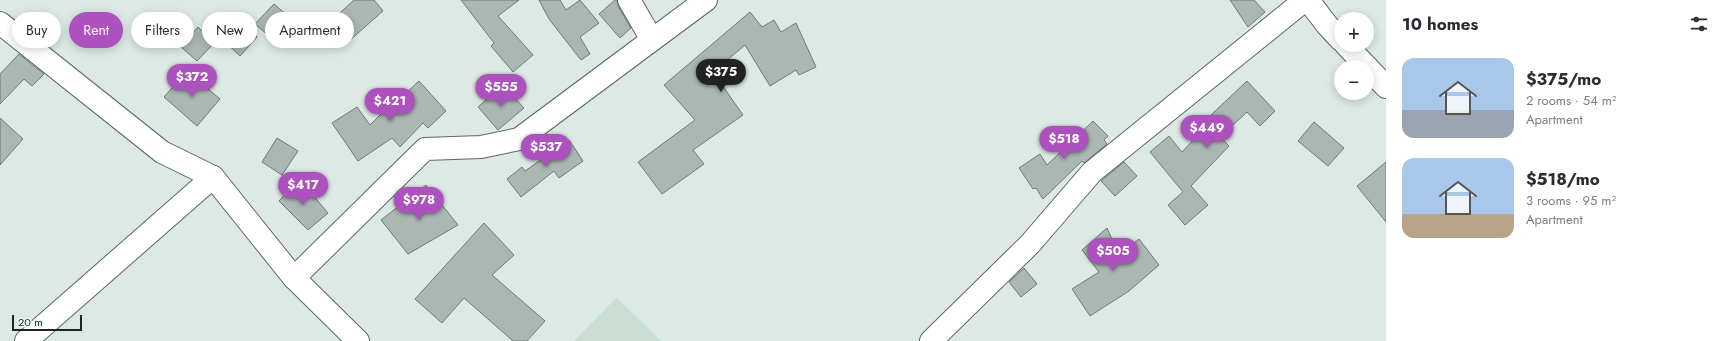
<!DOCTYPE html>
<meta charset="utf-8">
<style>
body{margin:0;font-family:Jost,sans-serif;background:#f7f7f7;color:#2b2b33;height:100vh;display:flex;flex-direction:column;font-size:15px;white-space:nowrap}
*{box-sizing:border-box;margin:0}
p{font-size:13px;color:#7c7c81}
.icon{flex:none;width:22px;height:22px;fill:none;stroke:currentColor;stroke-width:2;stroke-linecap:round;stroke-linejoin:round}
.map{position:relative;flex:1;overflow:hidden}
.side{display:flex;flex-direction:column;background:#fff;width:340px}
.side>*{flex:none}
.guide{position:absolute;left:12px;top:12px;width:380px;height:36px;display:flex;gap:8px}
.tools{position:absolute;left:1334px;top:12px;display:grid;gap:8px}
.tools a{display:grid;place-items:center;width:40px;height:40px;border-radius:50%;background:#fff;box-shadow:0 2px 10px #0003;font-size:20px}
.scale{position:absolute;left:12px;bottom:10px;width:70px;box-sizing:border-box;padding-left:4px;border:2px solid #1f2422;border-top:0;font-size:11px;line-height:14px;white-space:nowrap;color:#1f2422;-webkit-text-stroke:3px #e9f7f1;paint-order:stroke}
.price{position:absolute;translate:-50% -34px;padding:0 9px;border-radius:14px;background:#ac51bd;color:#fff;font-size:13px;line-height:26px;filter:drop-shadow(0 1px 2px #0008)}
.price::after{content:'';position:absolute;left:50%;top:24px;width:12px;height:9px;margin-left:-6px;background:inherit;clip-path:polygon(0 0,100% 0,50% 100%)}
.price.selected{background:#222;color:#fff}
ul{padding:0;list-style:none}
li{display:flex;align-items:center;gap:12px;height:100px;padding:0 16px}
li span{display:grid;place-items:center;flex:none;width:112px;height:80px;border-radius:12px;color:#555}
li>.icon{margin-inline-start:auto}
span .icon{width:48px;height:48px;fill:#fffc;stroke-width:1}
li b{font-size:17px}
h2{display:flex;justify-content:space-between;align-items:center;height:48px;padding:0 16px;font-size:17px}
.tag{padding:0 14px;border-radius:18px;background:#fff;box-shadow:0 2px 10px #0003;font-size:14px;line-height:36px}
.tag.selected{background:#ac51bd;color:#fff}
main{display:flex;flex:1;min-height:0}
.map>svg:first-child{display:block}
</style>
<main>
<div class="map">
<svg width="1386" height="341" viewBox="0 0 1386 341">
<rect width="100%" height="100%" fill="#dce9e4"/>
<path fill="#c9dfd6" d="M616,298H617L661,341H574Z"/>
<g fill="#aab7b2" stroke="#6e7a75">
<path d="M354,0H374L383,11L349,41L331,21Z"/>
<path d="M461,0H519L498,16L533,55L513,72L491,46L494,43Z"/>
<path d="M539,0H560L566,10L580,0L599,23L580,37L590,54L581,60L549,19Z"/>
<path d="M615,0H617L618,6L631,28L620,38L599,14Z"/>
<path d="M1230,0H1254L1265,12L1248,27Z"/>
<path d="M274,4L294,21L276,42L255,24Z"/>
<path d="M750,12L762,27L774,20L781,32L796,23L816,67L799,75L796,70L770,86L745,45L713,72L743,115L693,150L704,164L662,194L638,162L695,120L664,85Z"/>
<path d="M239,22L257,37L240,56L223,40Z"/>
<path d="M198,27L214,43L197,61L181,47Z"/>
<path d="M19,54L44,74L32,86L24,79L0,104V74Z"/>
<path d="M187,71L220,99L197,126L164,97Z"/>
<path d="M419,81L446,111L428,128L423,123L400,147L392,138L358,161L332,123L357,107L370,125L392,103L393,105Z"/>
<path d="M1247,81L1275,111L1260,126L1247,112L1220,137L1229,146L1191,186L1208,205L1185,225L1168,205L1183,192L1150,152L1169,136L1182,152L1214,118L1211,115Z"/>
<path d="M503,85L524,108L498,130L478,107Z"/>
<path d="M0,118L23,139L0,165Z"/>
<path d="M1093,121L1108,136L1104,140L1107,144L1084,163L1082,161L1043,199L1036,188L1033,189L1019,168L1040,154L1047,165Z"/>
<path d="M1314,122L1344,148L1328,166L1298,141Z"/>
<path d="M277,138L298,151L282,175L262,162Z"/>
<path d="M569,140L583,161L559,178L554,171L521,197L507,179L522,167L525,171Z"/>
<path d="M1124,162L1137,176L1115,196L1101,181Z"/>
<path d="M1386,162V222L1357,186Z"/>
<path d="M297,181L317,200L328,213L308,230L279,201Z"/>
<path d="M426,185L458,225L408,254L381,220Z"/>
<path d="M484,223L514,255L492,275L545,321L527,341H513L464,298L442,323L415,299Z"/>
<path d="M1107,228L1119,255L1139,239L1159,265L1129,291L1090,316L1072,289L1099,272L1082,250Z"/>
<path d="M1024,268L1037,284L1021,297L1009,282Z"/>
</g>
<g fill="none" stroke-linecap="round" stroke-linejoin="round">
<g stroke="#5b6762" stroke-width="24">
<g id="street">
<path d="M1308,0L1327,25L1341,40"/>
<path d="M0,23L162,152L213,177L294,278L358,341"/>
<path d="M652,40L706,0"/>
<path d="M1346,45L1367,67"/>
<path d="M1367,67L1386,87"/>
<path d="M294,278L425,149L481,147L519,139L652,40L629,0"/>
<path d="M26,341L213,177"/>
<path d="M931,341L1030,244L1092,172L1305,0"/>
</g>
</g>
<use href="#street" stroke="#fff" stroke-width="22"/>
</g>
</svg>
<div class="tools">
<a>+</a>
<a>−</a>
</div>
<div class="scale">20 m</div>
<b class="price selected" style="left:721px;top:93px">$375</b>
<b class="price" style="left:192px;top:98px">$372</b>
<b class="price" style="left:501px;top:108px">$555</b>
<b class="price" style="left:390px;top:122px">$421</b>
<b class="price" style="left:1207px;top:149px">$449</b>
<b class="price" style="left:1064px;top:160px">$518</b>
<b class="price" style="left:546px;top:168px">$537</b>
<b class="price" style="left:303px;top:206px">$417</b>
<b class="price" style="left:419px;top:221px">$978</b>
<b class="price" style="left:1113px;top:272px">$505</b>
<div class="guide">
<a class="tag">Buy</a>
<a class="tag selected">Rent</a>
<a class="tag">Filters</a>
<a class="tag">New</a>
<a class="tag">Apartment</a>
</div>
</div>
<section class="side">
<h2>10 homes<svg class="icon" aria-label="filters" viewBox="0 0 24 24"><path d="M4 7h16M4 17h16"/><circle cx="9" cy="7" r="2"/><circle cx="15" cy="17" r="2"/></svg></h2>
<ul>
<li><span style="background:linear-gradient(#a9c7e8 65%,#9aa5b1 0)"><svg class="icon" aria-label="home" viewBox="0 0 24 24"><path d="M3 11l9-7 9 7M6 9v11h12V9"/></svg></span><div><b>$375/mo</b><p>2 rooms · 54 m²</p><p>Apartment</p></div></li>
<li><span style="background:linear-gradient(#a9c7e8 70%,#b9a48a 0)"><svg class="icon" aria-label="home" viewBox="0 0 24 24"><path d="M3 11l9-7 9 7M6 9v11h12V9"/></svg></span><div><b>$518/mo</b><p>3 rooms · 95 m²</p><p>Apartment</p></div></li>
</ul>
</section>
</main>
